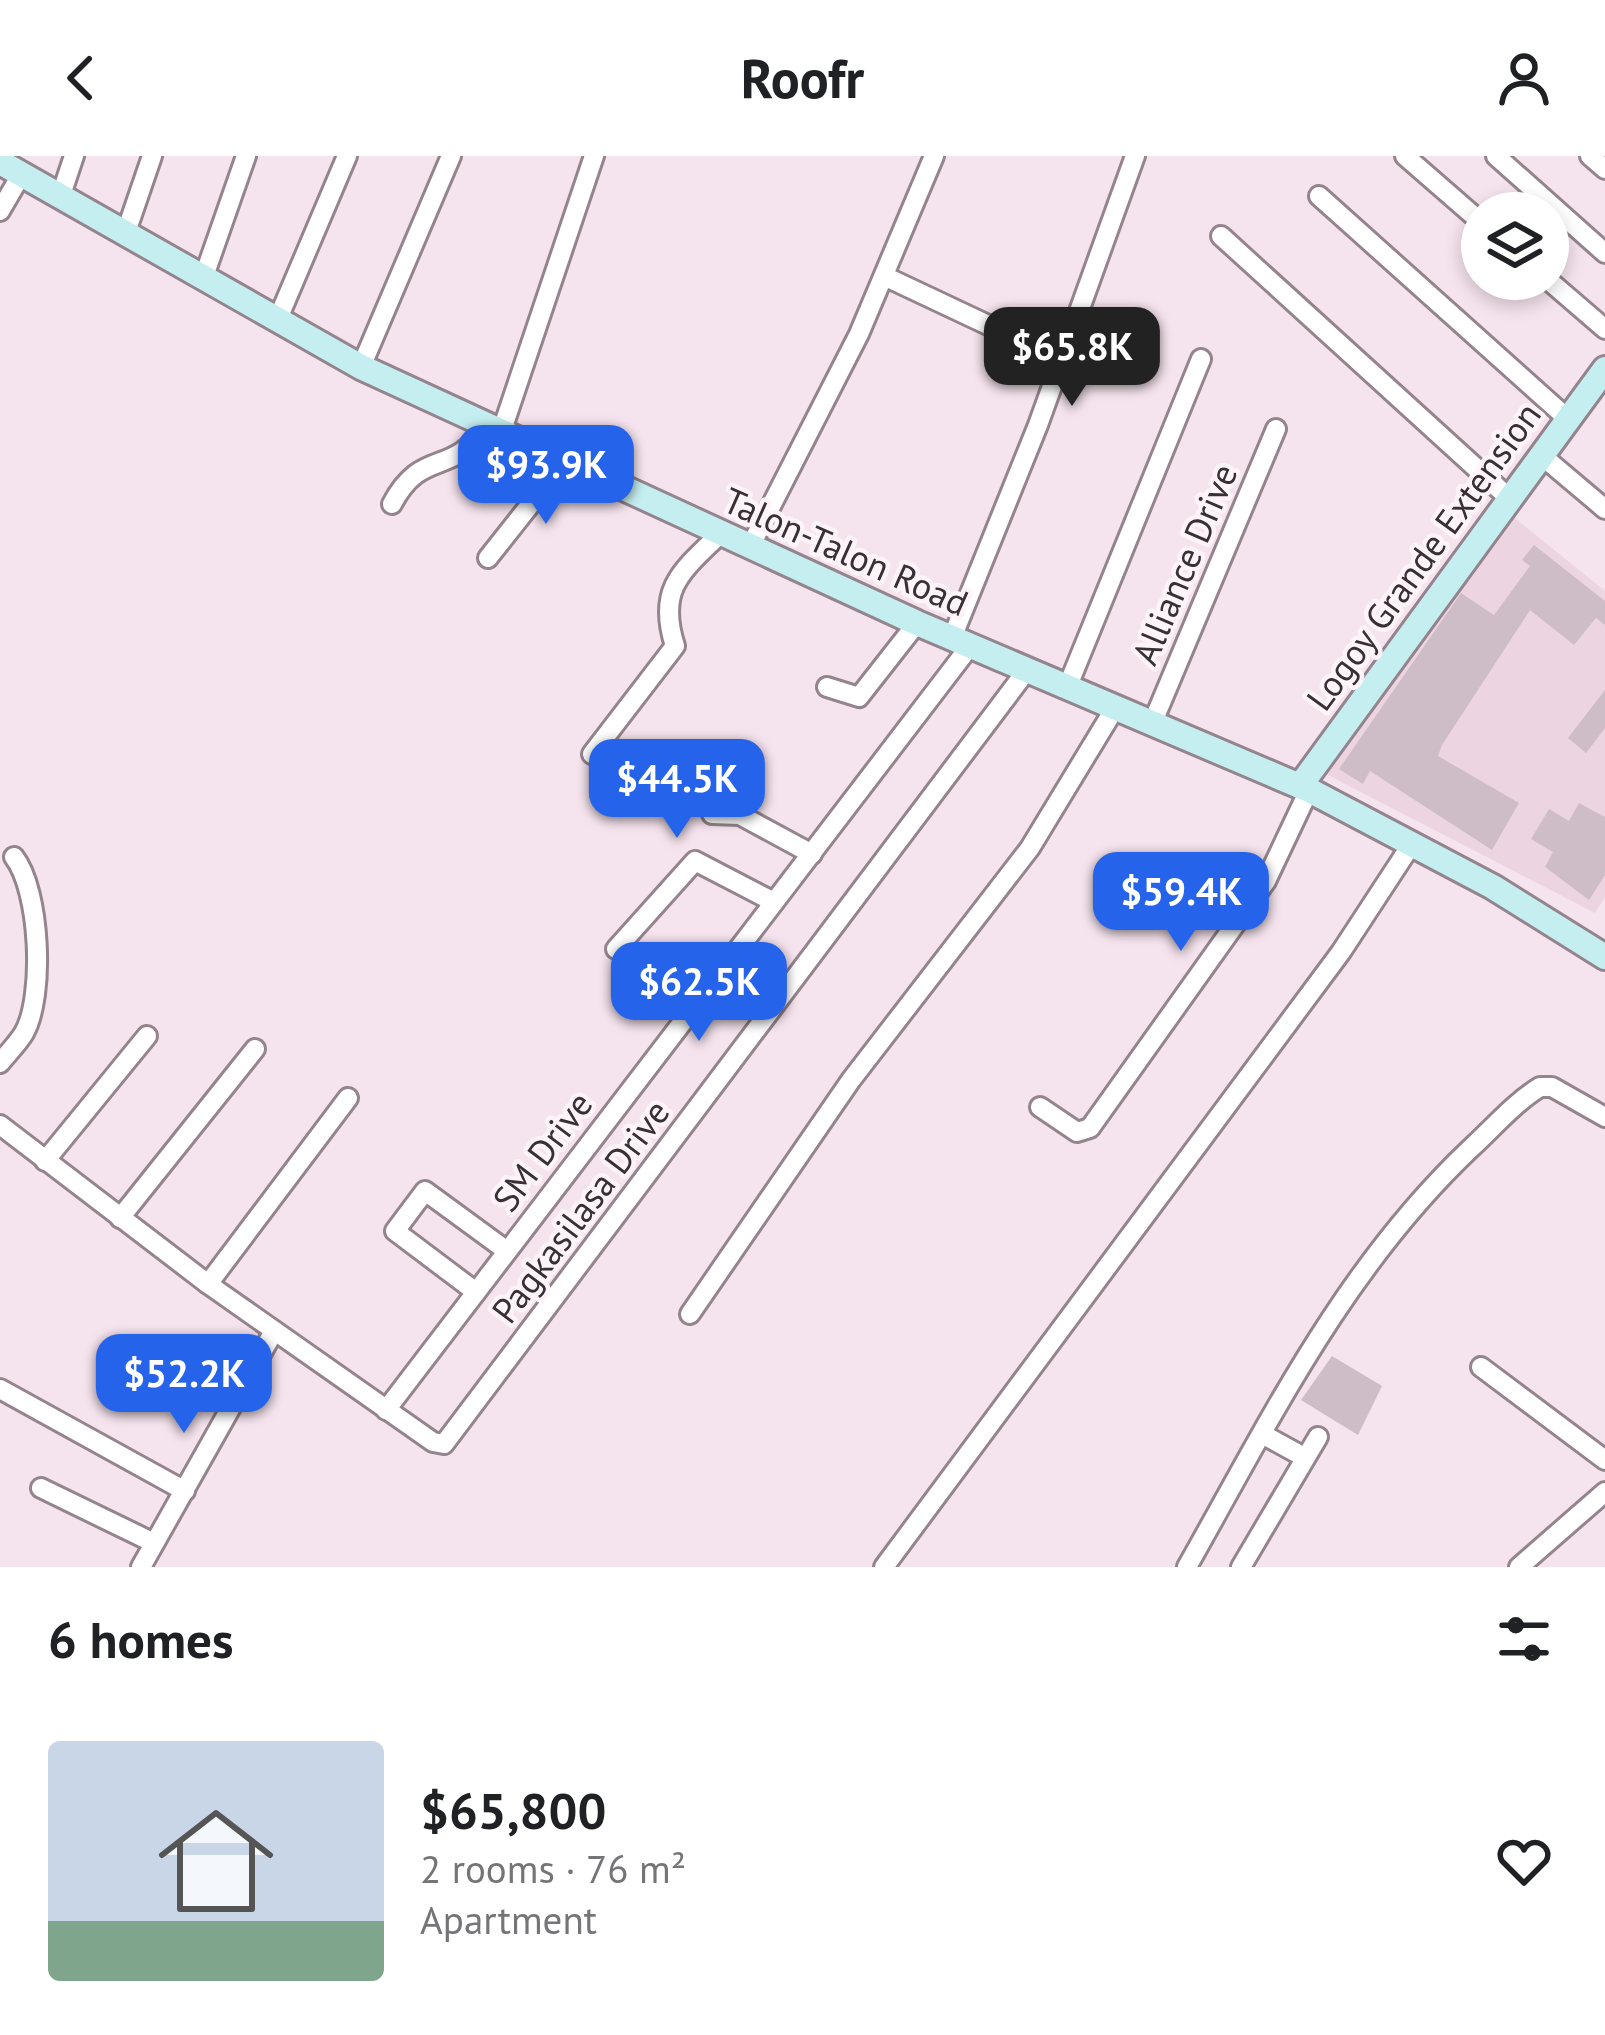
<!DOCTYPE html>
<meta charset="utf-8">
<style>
body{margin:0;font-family:"PT Sans",sans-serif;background:#f2f2f2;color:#202124;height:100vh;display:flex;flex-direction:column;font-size:45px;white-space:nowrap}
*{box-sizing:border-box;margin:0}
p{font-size:39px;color:#757577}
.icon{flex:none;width:66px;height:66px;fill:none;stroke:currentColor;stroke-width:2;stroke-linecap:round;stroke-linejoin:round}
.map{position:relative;height:1411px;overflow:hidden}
.side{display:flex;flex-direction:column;background:#fff;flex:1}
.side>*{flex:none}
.controls{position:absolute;left:1461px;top:36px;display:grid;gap:24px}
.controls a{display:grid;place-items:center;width:108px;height:108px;border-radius:50%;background:#fff;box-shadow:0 6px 18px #0003;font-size:60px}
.price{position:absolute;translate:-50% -102px;padding:0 27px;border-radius:24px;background:#2563eb;color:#fff;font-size:39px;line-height:78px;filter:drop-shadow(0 3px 6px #0008)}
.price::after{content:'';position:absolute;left:50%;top:72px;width:36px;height:27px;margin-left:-18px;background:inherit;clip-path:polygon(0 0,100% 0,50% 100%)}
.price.on{background:#222;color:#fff}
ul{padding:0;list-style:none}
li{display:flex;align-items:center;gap:36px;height:300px;padding:0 48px}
li span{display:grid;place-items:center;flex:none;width:336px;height:240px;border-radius:12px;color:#555}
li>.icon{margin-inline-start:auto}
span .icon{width:144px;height:144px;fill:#fffc;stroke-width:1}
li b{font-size:51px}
h2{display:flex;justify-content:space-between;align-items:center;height:144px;padding:0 48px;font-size:51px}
header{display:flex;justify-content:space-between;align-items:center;height:156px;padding:0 48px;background:#fff;font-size:54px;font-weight:700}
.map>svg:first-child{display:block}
</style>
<header><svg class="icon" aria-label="back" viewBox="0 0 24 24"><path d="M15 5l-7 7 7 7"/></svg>Roofr<svg class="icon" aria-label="person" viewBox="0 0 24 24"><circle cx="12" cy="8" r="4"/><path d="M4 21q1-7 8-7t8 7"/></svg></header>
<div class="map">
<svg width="1605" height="1411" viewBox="0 0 1605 1411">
<rect width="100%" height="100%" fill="#f5e3ed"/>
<path fill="#ecd4e1" d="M1511,359L1605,435V741L1595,757L1322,616Z"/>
<g fill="#cebdc7">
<path d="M1534,389L1605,445V469L1596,462L1574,489L1530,454L1442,589L1438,600L1519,647L1492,694L1370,615L1363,628L1339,613L1461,437L1494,459L1530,410L1522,404Z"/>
<path d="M1605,534V572L1586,597L1568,582Z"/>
<path d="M1579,647L1605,661V719L1589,744L1545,711L1553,696L1531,683L1549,653L1569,665Z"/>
<path d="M1332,1200L1382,1230L1358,1279L1301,1244Z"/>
</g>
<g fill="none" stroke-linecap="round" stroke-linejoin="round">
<g stroke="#94848d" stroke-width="24">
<g id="street">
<path d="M1405,0L1482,67"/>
<path d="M1496,0L1605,97"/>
<path d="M1590,0L1605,13"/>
<path d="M1319,40L1568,263"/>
<path d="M60,42L74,0"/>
<path d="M0,55L21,19"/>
<path d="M125,79L152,0"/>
<path d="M1221,80L1509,342"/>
<path d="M884,120L988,169"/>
<path d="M203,123L246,0"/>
<path d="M1547,123L1605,173"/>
<path d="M277,165L347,0"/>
<path d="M361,211L451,0"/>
<path d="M501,277L594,0"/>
<path d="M1541,299L1605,353"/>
<path d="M392,348C422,291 452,322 485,271"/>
<path d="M750,391L859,178L934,0"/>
<path d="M488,402L541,335L571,308"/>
<path d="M952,482L1038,269L1135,0"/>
<path d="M827,531L859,541L917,467"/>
<path d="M1067,532L1201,203"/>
<path d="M1152,568L1276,273"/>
<path d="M592,598L675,490C657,434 680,416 720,378"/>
<path d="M712,658L740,659L812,698"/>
<path d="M616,793L695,705L774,746"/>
<path d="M0,907C8,897 18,887 24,877C45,840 40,734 14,701"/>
<path d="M1040,951L1077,976L1090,972L1266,725L1309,634"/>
<path d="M0,969L208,1128L433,1286L444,1288L1027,514"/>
<path d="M45,1005L147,880"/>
<path d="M120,1062L255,893"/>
<path d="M208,1128L348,942"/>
<path d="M476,1136L395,1075L425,1035L507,1095"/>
<path d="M690,1158L851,924L1030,692L1115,552"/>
<path d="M1481,1211L1605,1304"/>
<path d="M0,1233L185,1335"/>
<path d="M386,1254L970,490"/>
<path d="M1262,1278L1304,1301"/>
<path d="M41,1332L154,1387"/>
<path d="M141,1411L274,1175"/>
<path d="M884,1411L1341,796L1413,686"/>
<path d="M1187,1411C1271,1262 1345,1111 1471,992C1493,972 1514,947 1540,931H1552L1605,961"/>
<path d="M1241,1411L1318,1281"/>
<path d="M1519,1411L1605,1336"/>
</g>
</g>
<g stroke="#94848d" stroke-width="30">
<g id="secondary">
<path d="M0,6L361,211L917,467L1309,634L1493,731L1605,801"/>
<path d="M1300,630L1605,213"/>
</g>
</g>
<use href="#street" stroke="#fff" stroke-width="18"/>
<use href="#secondary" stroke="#c5eef0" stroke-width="24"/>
</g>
<g text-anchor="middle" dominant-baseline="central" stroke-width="9" stroke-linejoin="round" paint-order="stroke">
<g font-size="36" fill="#373034" stroke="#fef3f9">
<text transform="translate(846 395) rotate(24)">Talon-Talon Road</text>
<text transform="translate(1423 400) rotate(-54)">Logoy Grande Extension</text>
<text transform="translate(1184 408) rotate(-67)">Alliance Drive</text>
<text transform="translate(542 995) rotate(-53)">SM Drive</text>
<text transform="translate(580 1055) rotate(-53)">Pagkasilasa Drive</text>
</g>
</g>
</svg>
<div class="controls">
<a><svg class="icon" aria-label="layers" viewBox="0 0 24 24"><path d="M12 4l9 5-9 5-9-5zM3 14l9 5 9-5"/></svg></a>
</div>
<b class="price on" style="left:1072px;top:253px">$65.8K</b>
<b class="price" style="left:546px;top:371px">$93.9K</b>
<b class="price" style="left:677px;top:685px">$44.5K</b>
<b class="price" style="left:1181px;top:798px">$59.4K</b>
<b class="price" style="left:699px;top:888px">$62.5K</b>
<b class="price" style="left:184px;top:1280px">$52.2K</b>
</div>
<section class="side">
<h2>6 homes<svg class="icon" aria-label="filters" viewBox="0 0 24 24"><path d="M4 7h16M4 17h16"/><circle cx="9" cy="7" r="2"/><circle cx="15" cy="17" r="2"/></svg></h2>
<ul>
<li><span style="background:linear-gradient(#c9d6e8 75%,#7fa58c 0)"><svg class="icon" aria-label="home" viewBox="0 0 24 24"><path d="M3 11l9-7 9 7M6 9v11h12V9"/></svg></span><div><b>$65,800</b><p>2 rooms · 76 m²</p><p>Apartment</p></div><svg class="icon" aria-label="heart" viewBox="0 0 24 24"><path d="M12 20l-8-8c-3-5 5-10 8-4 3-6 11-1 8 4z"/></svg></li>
</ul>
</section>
